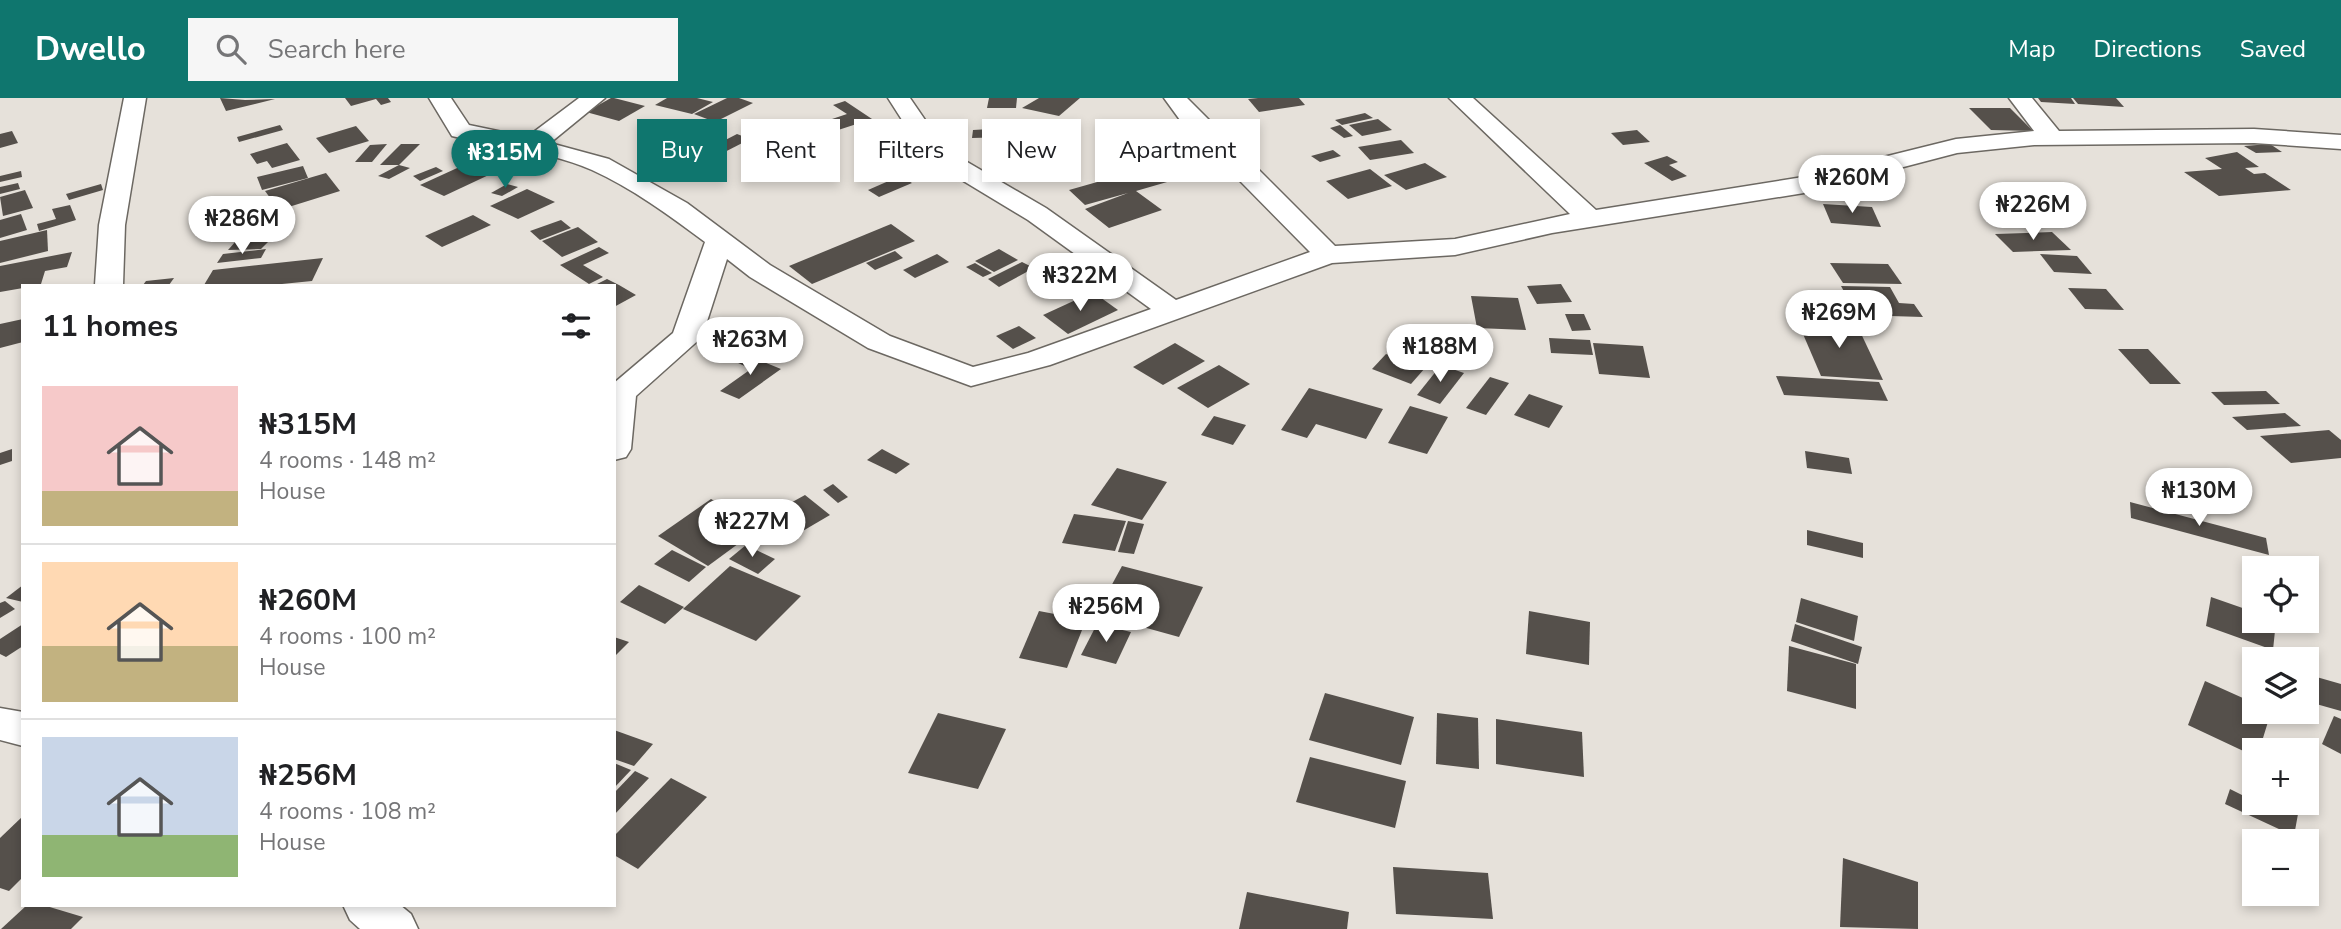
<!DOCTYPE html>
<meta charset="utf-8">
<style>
body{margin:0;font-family:"Nunito Sans",sans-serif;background:#f6f6f6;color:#202124;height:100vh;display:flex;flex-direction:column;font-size:26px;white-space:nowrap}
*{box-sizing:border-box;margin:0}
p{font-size:23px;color:#757577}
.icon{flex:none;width:38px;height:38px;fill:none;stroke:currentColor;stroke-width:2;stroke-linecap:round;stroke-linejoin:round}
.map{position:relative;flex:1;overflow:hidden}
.panel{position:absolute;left:21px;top:186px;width:595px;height:623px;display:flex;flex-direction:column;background:#fff;border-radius:0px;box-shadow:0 4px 10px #0003}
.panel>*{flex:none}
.banner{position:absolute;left:637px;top:21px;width:665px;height:63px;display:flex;gap:14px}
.tools{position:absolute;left:2242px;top:458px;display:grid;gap:14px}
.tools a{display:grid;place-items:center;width:77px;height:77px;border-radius:0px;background:#fff;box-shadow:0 4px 10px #0003;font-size:35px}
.price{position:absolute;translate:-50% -60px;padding:0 16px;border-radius:24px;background:#fff;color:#222;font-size:23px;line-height:46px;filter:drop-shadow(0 2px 4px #0008)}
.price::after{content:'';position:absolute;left:50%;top:42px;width:21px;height:16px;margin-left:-10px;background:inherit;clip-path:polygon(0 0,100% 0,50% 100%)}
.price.current{background:#0f766e;color:#fff}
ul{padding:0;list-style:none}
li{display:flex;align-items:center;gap:21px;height:175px;padding:0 21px}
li+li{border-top:2px solid #e0e0e0}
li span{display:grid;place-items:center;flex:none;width:196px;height:140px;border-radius:0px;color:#555}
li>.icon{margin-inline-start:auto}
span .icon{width:84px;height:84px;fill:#fffc;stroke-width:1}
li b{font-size:30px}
h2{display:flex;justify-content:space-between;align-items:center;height:84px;padding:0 21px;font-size:30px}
.chip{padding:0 24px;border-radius:0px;background:#fff;box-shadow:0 4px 10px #0003;font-size:24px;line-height:63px}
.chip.current{background:#0f766e;color:#fff}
header{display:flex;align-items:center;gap:42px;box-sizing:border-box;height:98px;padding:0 35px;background:#0f766e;color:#fff}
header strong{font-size:33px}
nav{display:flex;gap:38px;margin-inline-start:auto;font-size:24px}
.search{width:490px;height:63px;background:#f6f6f6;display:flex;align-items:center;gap:18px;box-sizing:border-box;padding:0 24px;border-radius:0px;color:#757577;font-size:26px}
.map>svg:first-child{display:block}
</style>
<header>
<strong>Dwello</strong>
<div class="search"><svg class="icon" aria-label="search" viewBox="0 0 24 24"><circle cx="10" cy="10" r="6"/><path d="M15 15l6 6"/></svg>Search here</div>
<nav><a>Map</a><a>Directions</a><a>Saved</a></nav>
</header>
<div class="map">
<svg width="2341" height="831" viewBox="0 0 2341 831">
<rect width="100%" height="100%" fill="#e6e1da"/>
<g fill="#55504b">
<path d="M220,0L245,2L275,1L226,13Z"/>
<path d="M345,0H388L391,4L381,7L376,1L351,8Z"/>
<path d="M611,0H614L645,8L619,23L586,14Z"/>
<path d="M667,0H697L713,4L692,16L655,7Z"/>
<path d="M727,0H739L753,5L715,24L694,16Z"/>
<path d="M989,0H1017L1016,10H987Z"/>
<path d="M1039,0H1080L1059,18L1022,10Z"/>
<path d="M1258,0H1299L1305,7L1259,14L1248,1Z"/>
<path d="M2038,0H2071L2075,6L2041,4Z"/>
<path d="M2073,0H2116L2124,9L2078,6Z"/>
<path d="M845,3L872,21L829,35L817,26L847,16L833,7Z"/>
<path d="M1969,10H2010L2033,33L1991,32Z"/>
<path d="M1365,15L1373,20L1342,27L1335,22Z"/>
<path d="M803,21L813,27L772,42L763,37Z"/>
<path d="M1378,21L1392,32L1362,38L1349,27Z"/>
<path d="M280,27L283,32L239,44L237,39Z"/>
<path d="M1340,27L1353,38L1344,40L1330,30Z"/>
<path d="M356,28L369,43L329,55L316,40Z"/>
<path d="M1054,28L1055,35L1028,37L1027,30Z"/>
<path d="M1008,30V39L972,40L973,32Z"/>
<path d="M1637,32L1650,44L1623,47L1611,35Z"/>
<path d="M12,33L18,45L0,50V36Z"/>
<path d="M737,36L750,41L717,58L704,53Z"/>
<path d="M821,42L839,54L814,63L796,52Z"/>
<path d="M1401,42L1414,55L1370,62L1358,49Z"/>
<path d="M287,45L300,62L272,70L267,63L257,66L250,56Z"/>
<path d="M387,46L372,64H355L370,47Z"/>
<path d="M401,46H420L399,67H380Z"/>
<path d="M2270,46L2282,54L2256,55L2244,48Z"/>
<path d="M1072,48L1075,56L1023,61L1021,53Z"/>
<path d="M501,50L525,60L444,98L420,87Z"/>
<path d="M1333,52L1341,58L1320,64L1311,58Z"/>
<path d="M2237,54L2259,69L2245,70L2254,76L2265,75L2291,92L2219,98L2184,74L2222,71L2205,60Z"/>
<path d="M783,57L793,63L760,76L750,70Z"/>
<path d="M1667,58L1678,64L1669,67L1687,78L1672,83L1644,65Z"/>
<path d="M1425,65L1447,79L1406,92L1384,77Z"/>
<path d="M399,67L410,70L389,81L378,78Z"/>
<path d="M1157,67L1174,82L1136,93L1162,112L1109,130L1085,111L1128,95L1085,107L1069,92Z"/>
<path d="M303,68L308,80L262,92L257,79Z"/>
<path d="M436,69L443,73L420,83L413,78Z"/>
<path d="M788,69L803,74L788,84L772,79Z"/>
<path d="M1370,71L1392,88L1348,101L1326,83Z"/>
<path d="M21,73L22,79L0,84V78Z"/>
<path d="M326,75L340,93L279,112L265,93Z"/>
<path d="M900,78L912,85L879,99L868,92Z"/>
<path d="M18,85L20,91L0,96V89Z"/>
<path d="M101,86L103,92L69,102L66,96Z"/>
<path d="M507,86L518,89L502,98L491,95Z"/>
<path d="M527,91L555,104L518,121L490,108Z"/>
<path d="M25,92L33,110L3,118L0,99Z"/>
<path d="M1823,106L1872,109L1881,129L1831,125Z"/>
<path d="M70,107L76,122L39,133L37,126L56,121L52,111Z"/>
<path d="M21,116L27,132L0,140V122Z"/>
<path d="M473,117L491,127L442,149L425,138Z"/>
<path d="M561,122L571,130L540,142L530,133Z"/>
<path d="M891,126L915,143L812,186L789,168Z"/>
<path d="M578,129L598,144L562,159L542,143Z"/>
<path d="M47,132L48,153L0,165V143Z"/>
<path d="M2052,134L2071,152L2013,154L1995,136Z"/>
<path d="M270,142L261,151L228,152L236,143Z"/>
<path d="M599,149L609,155L583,167L603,179L589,186L560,167Z"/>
<path d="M266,151L261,160L217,165L223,156Z"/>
<path d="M999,151L1018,162L994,174L975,163Z"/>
<path d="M895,153L903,160L875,172L866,165Z"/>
<path d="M72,154L67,169L45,173L41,186L23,187V190L0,194V168Z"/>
<path d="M937,156L949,164L915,180L903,172Z"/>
<path d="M2040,156L2077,158L2092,176L2054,174Z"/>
<path d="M323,160L312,183L272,187H204L213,172Z"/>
<path d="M1022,164L1034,170L999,189L988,181Z"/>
<path d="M975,165L992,175L983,179L966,169Z"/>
<path d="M1830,165L1888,166L1902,186L1843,185Z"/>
<path d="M174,180L169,187H143L146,183Z"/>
<path d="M607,181L619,187L636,197L614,209V187H595Z"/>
<path d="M1561,186L1572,204L1537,206L1527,188Z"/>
<path d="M1841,188L1890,189L1899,205L1914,206L1923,219L1857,217Z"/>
<path d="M2068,190L2106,191L2124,212L2085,211Z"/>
<path d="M1093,194L1118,212L1068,236L1043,217Z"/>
<path d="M1471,198L1518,200L1526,232L1477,230Z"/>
<path d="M1565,216H1584L1591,232L1572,233Z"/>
<path d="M23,221V244L0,250V226Z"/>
<path d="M1797,222L1856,225L1883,282L1821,278Z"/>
<path d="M1019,228L1036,240L1013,251L996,238Z"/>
<path d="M1549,240L1590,242L1593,257L1551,255Z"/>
<path d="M1175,245L1205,263L1163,287L1133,269Z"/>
<path d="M1593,245L1643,248L1650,280L1599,276Z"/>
<path d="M2118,251H2148L2181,286H2150Z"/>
<path d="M1386,256L1425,270L1411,286L1372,271Z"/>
<path d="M747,257L781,271L739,301L720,293L751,271L736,264Z"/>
<path d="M1219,267L1250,286L1208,310L1177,290Z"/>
<path d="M1441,267L1464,275L1440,306L1417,297Z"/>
<path d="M1776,278L1879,284L1888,303L1784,297Z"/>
<path d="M1490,279L1509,285L1486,317L1466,310Z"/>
<path d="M1309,290L1383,311L1366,341L1316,326L1307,340L1281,332Z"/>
<path d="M2266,293L2280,306L2224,307L2211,294Z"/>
<path d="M1529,296L1563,308L1549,330L1514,317Z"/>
<path d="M1410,308L1448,319L1427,356L1388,345Z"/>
<path d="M2285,315L2301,328L2247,332L2232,319Z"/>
<path d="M1214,318L1246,327L1233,347L1201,337Z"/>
<path d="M2329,332L2341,342V360L2291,365L2260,338Z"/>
<path d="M12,351V363L0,367V355Z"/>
<path d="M882,351L910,366L896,376L867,362Z"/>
<path d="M1805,353L1849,360L1852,376L1807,370Z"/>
<path d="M1117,370L1167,384L1142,422L1091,407Z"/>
<path d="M833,386L848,399L838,405L823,392Z"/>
<path d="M805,397L830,417L801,434L776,413Z"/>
<path d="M711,401L761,429L708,468L658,438Z"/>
<path d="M2130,404L2266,440L2269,457L2131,420Z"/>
<path d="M1074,416L1126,423L1115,453L1062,445Z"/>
<path d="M1128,423L1144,426L1134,456L1118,454Z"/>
<path d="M1807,432L1863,445V460L1807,447Z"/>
<path d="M746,447L775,461L758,476L729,461Z"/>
<path d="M672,452L706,469L689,484L654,466Z"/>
<path d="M730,468L801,498L756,543L683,511Z"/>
<path d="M1122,468L1203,489L1179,539L1096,516Z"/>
<path d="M23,487V504L6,500Z"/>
<path d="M639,487L684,509L665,526L620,504Z"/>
<path d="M2211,499L2254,514V523H2276L2273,552L2206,528Z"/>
<path d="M1801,500L1858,518L1854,543L1796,524Z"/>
<path d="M5,503L15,511L0,520V505Z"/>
<path d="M1039,513L1086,522L1067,570L1019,560Z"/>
<path d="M1529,513L1590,524L1589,567L1526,556Z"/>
<path d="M23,526V548L6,559L0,556V541Z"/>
<path d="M1097,526L1131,534L1116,566L1081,557Z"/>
<path d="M1795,526L1862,549L1858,566L1791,543Z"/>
<path d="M614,539L629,544L614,559Z"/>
<path d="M1789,548L1856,566V611L1787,593Z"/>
<path d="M2306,576L2341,586V613L2309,604Z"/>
<path d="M2205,583L2254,605V614H2271L2259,653H2254V658L2188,627Z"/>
<path d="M1325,595L1414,619L1401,667L1309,642Z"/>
<path d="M938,615L1006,631L978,691L908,675Z"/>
<path d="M1437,615L1478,620L1479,671L1436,666Z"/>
<path d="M2334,618L2341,621V656L2322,646Z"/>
<path d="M1496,621L1582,634L1584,679L1496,666Z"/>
<path d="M614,632L653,646L634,668L614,661Z"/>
<path d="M1310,659L1406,683L1395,730L1296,704Z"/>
<path d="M614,665L631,672L614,690Z"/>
<path d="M635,673L649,680L614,717V695Z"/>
<path d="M671,680L707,699L638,771L614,757V738Z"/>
<path d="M2230,691L2254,703V705L2277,713L2279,705H2300L2294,738L2225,706Z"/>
<path d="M23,718V779L9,793L0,790V740Z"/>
<path d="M1843,760L1918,784V831L1840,829Z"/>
<path d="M1393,769L1488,775L1493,821L1396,816Z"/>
<path d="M1247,794L1349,814L1347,831H1239Z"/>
<path d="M27,807H43L83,819L71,831H1Z"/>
</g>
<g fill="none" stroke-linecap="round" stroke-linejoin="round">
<g stroke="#6c6862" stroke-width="3">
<g id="street">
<path d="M124,0H146L125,127L123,187H95L99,127Z"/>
<path d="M429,0H451L469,27L527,39L579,0H605L550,45L609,61L687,105L770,167L890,238L973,269L1028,255L1151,211L1028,122L927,61L888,0H910L945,51L1046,110L1176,202L1310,154L1180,22L1164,0H1187L1335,148L1455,141L1570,116L1449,0H1473L1596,112L1803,79L1956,41L2034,33L2009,0H2032L2059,33L2254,31L2341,37V51L2254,45L2034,47L1957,55L1804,95L1552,135L1455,157L1332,165L1050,267L971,288L868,250L750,179L727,161L702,239L636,298L631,351L626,359L614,362V285L673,235L705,144C670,118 632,90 592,72C550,53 496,49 452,38Z"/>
<path d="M0,610L23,614V648L0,642Z"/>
<path d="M343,807H400L411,816L418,831H360L350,822Z"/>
</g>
</g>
<use href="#street" fill="#fff" fill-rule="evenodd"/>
</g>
</svg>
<div class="tools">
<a><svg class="icon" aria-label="locate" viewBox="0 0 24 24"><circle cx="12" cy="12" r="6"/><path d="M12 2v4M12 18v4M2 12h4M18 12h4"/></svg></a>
<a><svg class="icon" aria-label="layers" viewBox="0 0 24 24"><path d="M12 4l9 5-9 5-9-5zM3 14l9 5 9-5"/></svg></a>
<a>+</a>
<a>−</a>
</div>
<b class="price current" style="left:505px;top:92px">₦315M</b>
<b class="price" style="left:1852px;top:117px">₦260M</b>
<b class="price" style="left:2033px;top:144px">₦226M</b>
<b class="price" style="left:242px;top:158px">₦286M</b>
<b class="price" style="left:1080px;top:215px">₦322M</b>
<b class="price" style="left:1839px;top:252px">₦269M</b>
<b class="price" style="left:750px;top:279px">₦263M</b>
<b class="price" style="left:1440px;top:286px">₦188M</b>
<b class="price" style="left:2199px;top:430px">₦130M</b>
<b class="price" style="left:752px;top:461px">₦227M</b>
<b class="price" style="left:1106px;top:546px">₦256M</b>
<div class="banner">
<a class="chip current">Buy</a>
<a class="chip">Rent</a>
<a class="chip">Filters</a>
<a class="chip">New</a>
<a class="chip">Apartment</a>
</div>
<section class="panel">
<h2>11 homes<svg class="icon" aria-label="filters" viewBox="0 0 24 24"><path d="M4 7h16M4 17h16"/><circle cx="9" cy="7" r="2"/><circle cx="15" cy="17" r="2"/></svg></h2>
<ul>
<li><span style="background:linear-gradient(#f6c9c9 75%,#c2b280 0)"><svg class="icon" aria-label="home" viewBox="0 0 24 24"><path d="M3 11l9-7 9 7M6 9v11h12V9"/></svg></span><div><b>₦315M</b><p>4 rooms · 148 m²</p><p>House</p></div></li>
<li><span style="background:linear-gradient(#ffd9b3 60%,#c2b280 0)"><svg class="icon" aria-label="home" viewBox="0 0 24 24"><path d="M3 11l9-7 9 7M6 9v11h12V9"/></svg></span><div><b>₦260M</b><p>4 rooms · 100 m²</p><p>House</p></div></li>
<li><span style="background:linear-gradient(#c9d6e8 70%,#8fb573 0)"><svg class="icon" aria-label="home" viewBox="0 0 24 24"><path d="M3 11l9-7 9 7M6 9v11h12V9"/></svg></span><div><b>₦256M</b><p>4 rooms · 108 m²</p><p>House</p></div></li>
</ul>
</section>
</div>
